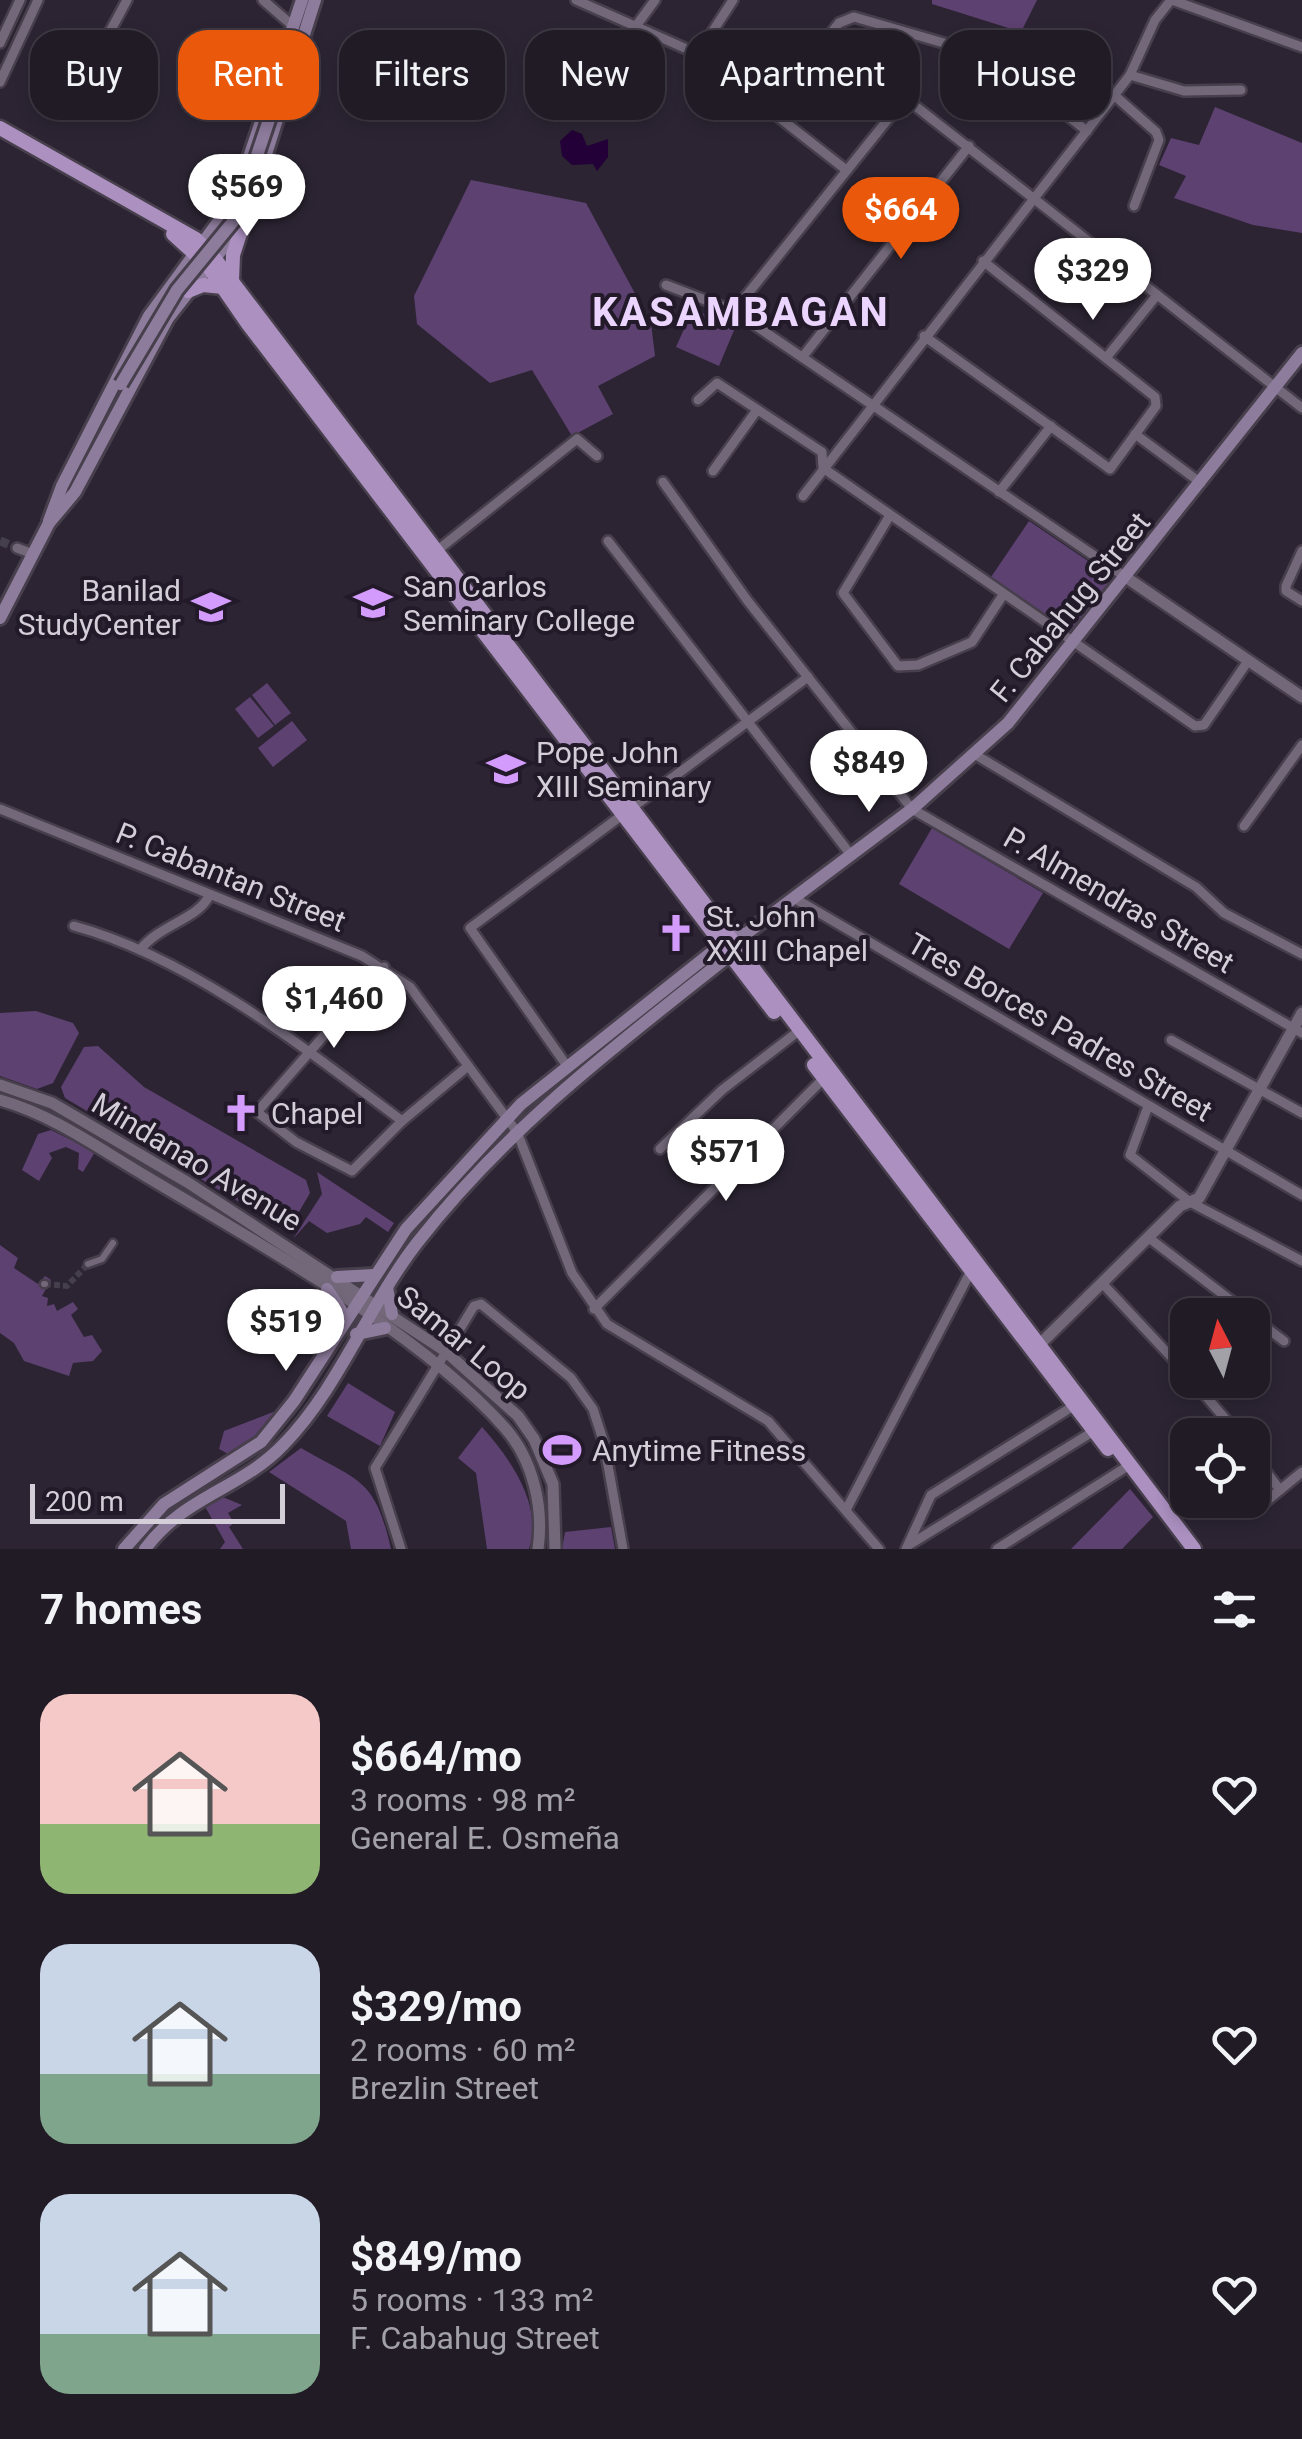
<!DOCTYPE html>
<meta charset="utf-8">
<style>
body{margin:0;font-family:Roboto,sans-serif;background:#2d2832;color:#f1f3f6;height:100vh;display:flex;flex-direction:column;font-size:38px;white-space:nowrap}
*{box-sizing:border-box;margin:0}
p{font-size:32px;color:#a2a1a7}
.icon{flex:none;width:55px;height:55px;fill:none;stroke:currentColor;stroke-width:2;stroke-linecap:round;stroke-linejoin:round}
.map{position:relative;height:1549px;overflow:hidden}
.panel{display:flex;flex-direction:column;background:#211b26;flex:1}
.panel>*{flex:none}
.top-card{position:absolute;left:30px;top:30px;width:1242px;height:90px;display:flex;gap:20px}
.needle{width:65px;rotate:354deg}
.tools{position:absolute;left:1170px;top:1298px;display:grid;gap:20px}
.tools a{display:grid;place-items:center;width:100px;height:100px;border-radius:20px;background:#211b26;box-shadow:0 5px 15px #0003,0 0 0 2px #3e3943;font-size:50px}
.scale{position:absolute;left:30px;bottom:25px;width:255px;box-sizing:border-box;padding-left:10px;border:5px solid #d4ced9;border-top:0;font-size:28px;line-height:35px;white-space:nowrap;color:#d4ced9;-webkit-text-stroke:8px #221a29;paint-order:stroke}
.price{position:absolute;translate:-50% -85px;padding:0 22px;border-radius:35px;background:#fff;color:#222;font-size:32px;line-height:65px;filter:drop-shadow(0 2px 5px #0008)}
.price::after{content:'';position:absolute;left:50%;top:60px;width:30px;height:22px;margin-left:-15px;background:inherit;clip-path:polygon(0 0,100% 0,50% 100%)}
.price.selected{background:#ea580c;color:#fff}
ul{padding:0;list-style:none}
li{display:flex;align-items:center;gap:30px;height:250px;padding:0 40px}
li span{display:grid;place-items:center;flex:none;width:280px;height:200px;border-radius:30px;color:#555}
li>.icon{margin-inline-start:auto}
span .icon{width:120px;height:120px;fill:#fffc;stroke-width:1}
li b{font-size:42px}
h2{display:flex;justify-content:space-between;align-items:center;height:120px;padding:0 40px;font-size:42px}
.pill{padding:0 35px;border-radius:30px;background:#211b26;box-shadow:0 5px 15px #0003,0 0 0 2px #3e3943;font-size:35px;line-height:90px}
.pill.selected{background:#ea580c;color:#fff}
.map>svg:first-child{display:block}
</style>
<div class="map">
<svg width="1302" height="1549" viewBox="0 0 1302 1549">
<rect width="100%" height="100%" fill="#2c2433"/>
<g fill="#5d4171">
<path d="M932,0H1037L1021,32L932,4Z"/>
<path d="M1215,107L1302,143V233L1253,225L1174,198L1186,176L1159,165L1171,138L1199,145Z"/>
<path d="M471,180L586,203L651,323L655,356L598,386L613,414L572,436L532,370L490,383L417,324L414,296Z"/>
<path d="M693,309L735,328L719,366L676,347Z"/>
<path d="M1029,521L1116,580L1072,637L989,580Z"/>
<path d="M267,683L291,713L275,725L252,695Z"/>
<path d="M250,697L274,726L258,738L235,709Z"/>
<path d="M292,721L307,740L273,767L258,748Z"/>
<path d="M932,828L1043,893L1009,949L899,884Z"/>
<path d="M36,1011L73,1023L79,1033L53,1083L37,1089L0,1076V1013Z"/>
<path d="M98,1046L144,1087L306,1180L310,1193L293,1222L283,1228L65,1098L61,1087L84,1047Z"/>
<path d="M51,1130L95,1152L83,1172L78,1169L79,1153L66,1147L49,1153L52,1158L39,1181L22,1170L38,1134Z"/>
<path d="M317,1172L394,1223L388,1232L366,1217L360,1224L327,1233L309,1221L293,1239L322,1194Z"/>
<path d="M0,1245L18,1258L14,1268L38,1284L45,1276L51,1280L42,1296L48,1298L47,1306L54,1304L57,1311L73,1302L78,1309L71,1315L84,1337L92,1335L102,1351L93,1361L73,1363L69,1376L24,1361L14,1343L0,1333Z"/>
<path d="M348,1383L395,1412L380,1446L327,1416Z"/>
<path d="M281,1409L253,1442L232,1456L219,1449L224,1431Z"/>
<path d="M482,1427C509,1457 544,1505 529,1549H487L476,1473L458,1458Z"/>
<path d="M301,1448C360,1482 375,1478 391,1549H351L346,1521L269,1472Z"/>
<path d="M1130,1489L1153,1517L1122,1549H1071Z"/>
<path d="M218,1495L242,1505L228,1513L234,1523L229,1527L243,1549H220L225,1542L203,1503Z"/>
<path d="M611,1527L615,1549H562L565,1532Z"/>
</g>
<path fill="#230037" d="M572,130L582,134L587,146L608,139V157L597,171L593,164L572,165L562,156L560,141Z"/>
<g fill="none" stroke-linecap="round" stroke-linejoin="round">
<path stroke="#453e4c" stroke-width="6" stroke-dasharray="6 3" stroke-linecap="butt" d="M45,1284L67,1286L88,1264"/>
<path stroke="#453e4c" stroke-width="9" stroke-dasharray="9 4.5" stroke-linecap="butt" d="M0,541L17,548"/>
<g stroke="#473f4c" stroke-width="11">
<g id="pedestrian">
<path d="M88,1264L102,1259L113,1243"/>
<path d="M44,1284H45"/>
</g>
</g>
<g stroke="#473f4c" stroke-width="14">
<g id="minor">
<path d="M263,0L293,26"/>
<path d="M576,0L698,54L845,169"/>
<path d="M1172,0L1302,47"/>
<path d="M636,26L655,0"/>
<path d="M0,43L20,0"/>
<path d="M698,54L733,0"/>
<path d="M1130,75L1184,91L1241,90"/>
<path d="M0,82L38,0"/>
<path d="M79,89L127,0"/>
<path d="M1114,95L1156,132L1159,140L1134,206"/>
<path d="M770,110L839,23L854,17L992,57L1087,131"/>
<path d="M666,285L734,311L1127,578"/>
<path d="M734,311L905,98L1302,408"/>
<path d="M924,336L1110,469L1156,406L1155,397L983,261"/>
<path d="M804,355L969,146"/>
<path d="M1106,358L1157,295"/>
<path d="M698,400L717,383L822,452L823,468L1195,726L1204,725L1248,661"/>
<path d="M1135,434L1201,483"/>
<path d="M713,471L757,410"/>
<path d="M663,482L747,600L912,809L1302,1033"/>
<path d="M999,492L1051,426"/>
<path d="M803,496L1130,75L1155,20L1171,0"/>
<path d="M889,517L843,593L898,666L918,665L972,642L1003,595"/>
<path d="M608,541L851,855"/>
<path d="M17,548L33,554"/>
<path d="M1302,551L1286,586V591L1302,601"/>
<path d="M434,553L577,439L597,456"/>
<path d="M976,755L1196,887L1224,913L1302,954"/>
<path d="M0,809L362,956L410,987L517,1132L572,1273L607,1324L768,1421L879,1549"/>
<path d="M1244,826L1302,745"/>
<path d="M794,898L1302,1195"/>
<path d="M74,926C191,958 306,1049 402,1121"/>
<path d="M140,950C159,925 198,919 209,896"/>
<path d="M384,967L257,1112L296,1142L352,1171L402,1121L468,1066"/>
<path d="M1171,1040L1302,1113"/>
<path d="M567,1066L470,928L808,677"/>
<path d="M1147,1109L1130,1155L1190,1202L1302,1261"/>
<path d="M660,1149L722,1090L800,1030"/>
<path d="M1149,1238L1250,1315"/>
<path d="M1102,1283L1188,1375"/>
<path d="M594,1309L825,1077"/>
<path d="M1252,1317L1284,1341"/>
<path d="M1192,1380L1239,1435"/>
<path d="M1252,1453L1280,1490"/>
<path d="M1258,1508L1302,1472"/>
<path d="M846,1510L972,1269"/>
<path d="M909,1545L1094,1431"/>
<path d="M401,1549L375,1468L474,1306L481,1304L571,1378L593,1409L604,1443L623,1549"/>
<path d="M906,1549L931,1495L1075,1405"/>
<path d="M997,1549L1131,1464"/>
</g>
</g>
<g stroke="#473f4c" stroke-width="16">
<g id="tertiary">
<path d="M1127,578L1302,697"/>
<path d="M0,1085L52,1103L187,1182L445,1351L518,1416L534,1439L553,1484L555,1549"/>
<path d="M0,1100C54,1115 101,1150 149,1178C259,1244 420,1332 505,1428C533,1460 544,1507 538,1549"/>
<path d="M1036,1348L1180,1206L1199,1198L1302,1013"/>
</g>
</g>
<g stroke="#473f4c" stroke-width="18">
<g id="secondary">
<path d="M49,521L62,486L149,316L235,199L302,0"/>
<path d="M49,523L75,492L168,318L245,220L315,0"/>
<path d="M0,618L51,519"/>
<path d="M337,1277L374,1275"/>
<path d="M387,1287L392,1314"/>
<path d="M327,1289L341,1310L343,1325"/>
<path d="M356,1334L385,1328"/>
<path d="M124,1549L164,1504L261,1442L294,1401L406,1229L521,1104L731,937L747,933L912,809L1008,723L1302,353"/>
<path d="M145,1549C184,1496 241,1489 283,1445C339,1388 368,1306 417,1243C508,1126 620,1042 735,951"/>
</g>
</g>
<g stroke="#473f4c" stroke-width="19">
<g id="primary">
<path d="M0,128L196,239L215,259L1194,1549"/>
<path d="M173,234L208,266L248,324L774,1012"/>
<path d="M232,281L233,255L244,221"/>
<path d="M188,291L203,285L223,287"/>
<path d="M814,1065L1108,1449"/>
</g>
</g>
<use href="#pedestrian" stroke="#72687a" stroke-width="6"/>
<use href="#minor" stroke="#72687a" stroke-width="9"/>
<use href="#tertiary" stroke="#72687a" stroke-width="11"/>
<use href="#secondary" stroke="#8e7c9d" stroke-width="12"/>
<use href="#primary" stroke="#ab90c0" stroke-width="14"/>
<g stroke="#473f4c" stroke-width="18" stroke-linecap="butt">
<path id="secondary-bridge" d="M121,384L177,290L236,218L291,54"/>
</g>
<use href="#secondary-bridge" stroke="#8e7c9d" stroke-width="12"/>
</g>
<defs>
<g id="university-bare" transform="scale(3)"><path d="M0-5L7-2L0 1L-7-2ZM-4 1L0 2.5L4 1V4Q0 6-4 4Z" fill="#d39cfc" stroke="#221a29" stroke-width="2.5" paint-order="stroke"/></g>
<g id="church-bare" transform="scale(3)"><path d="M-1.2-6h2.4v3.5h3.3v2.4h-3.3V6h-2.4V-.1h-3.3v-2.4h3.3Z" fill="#d39cfc" stroke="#221a29" stroke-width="2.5" paint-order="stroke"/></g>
<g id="stadium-bare" transform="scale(3)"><path d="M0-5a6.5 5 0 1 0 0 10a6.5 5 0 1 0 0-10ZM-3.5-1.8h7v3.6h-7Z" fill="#d39cfc" stroke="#221a29" stroke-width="2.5" paint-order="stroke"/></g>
</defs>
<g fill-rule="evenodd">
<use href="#university-bare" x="373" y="603"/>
<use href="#university-bare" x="211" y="607"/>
<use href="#university-bare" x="506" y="769"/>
<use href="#church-bare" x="676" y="933"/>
<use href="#church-bare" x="241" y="1113"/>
<use href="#stadium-bare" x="562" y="1450"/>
</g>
<g text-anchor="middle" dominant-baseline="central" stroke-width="8" stroke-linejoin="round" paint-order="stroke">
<g font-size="30" fill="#d4ced9" stroke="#221a29" text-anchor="start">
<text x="403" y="586">San Carlos<tspan x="403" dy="34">Seminary College</tspan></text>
<text x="181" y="590" text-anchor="end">Banilad<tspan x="181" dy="34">StudyCenter</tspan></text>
<text x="536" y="752">Pope John<tspan x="536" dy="34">XIII Seminary</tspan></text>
<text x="706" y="916">St. John<tspan x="706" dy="34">XXIII Chapel</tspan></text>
<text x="271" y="1113">Chapel</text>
<text x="592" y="1450">Anytime Fitness</text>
</g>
<g font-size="30" fill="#d4ced9" stroke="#221a29">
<text transform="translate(1070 607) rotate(-51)">F. Cabahug Street</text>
<text transform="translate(231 877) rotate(22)">P. Cabantan Street</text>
<text transform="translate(1119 900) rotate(30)">P. Almendras Street</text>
<text transform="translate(1060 1027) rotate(30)">Tres Borces Padres Street</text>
<text transform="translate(197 1162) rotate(31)">Mindanao Avenue</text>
<text transform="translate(464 1343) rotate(39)">Samar Loop</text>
</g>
<g font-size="40" font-weight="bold" letter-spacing="2.5" fill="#ebd5fe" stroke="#221a29">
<text x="741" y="312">KASAMBAGAN</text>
</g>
</g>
</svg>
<div class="tools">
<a><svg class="needle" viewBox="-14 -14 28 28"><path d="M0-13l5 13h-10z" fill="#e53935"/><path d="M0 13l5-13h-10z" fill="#a2a1a7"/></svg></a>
<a><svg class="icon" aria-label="locate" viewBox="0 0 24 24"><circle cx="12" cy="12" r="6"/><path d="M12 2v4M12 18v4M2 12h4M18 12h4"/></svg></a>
</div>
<div class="scale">200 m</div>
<b class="price" style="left:247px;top:239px">$569</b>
<b class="price selected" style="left:901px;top:262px">$664</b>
<b class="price" style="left:1093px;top:323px">$329</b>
<b class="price" style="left:869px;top:815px">$849</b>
<b class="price" style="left:334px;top:1051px">$1,460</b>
<b class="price" style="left:726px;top:1204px">$571</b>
<b class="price" style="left:286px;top:1374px">$519</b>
<div class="top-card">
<a class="pill">Buy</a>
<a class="pill selected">Rent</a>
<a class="pill">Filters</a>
<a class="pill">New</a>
<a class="pill">Apartment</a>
<a class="pill">House</a>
</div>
</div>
<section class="panel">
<h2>7 homes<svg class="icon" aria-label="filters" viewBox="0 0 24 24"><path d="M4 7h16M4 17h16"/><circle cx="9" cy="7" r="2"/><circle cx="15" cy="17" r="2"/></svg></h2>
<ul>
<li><span style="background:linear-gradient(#f6c9c9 65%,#8fb573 0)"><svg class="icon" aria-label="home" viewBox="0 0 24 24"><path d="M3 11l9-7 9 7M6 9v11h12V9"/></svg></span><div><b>$664/mo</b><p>3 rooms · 98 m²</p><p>General E. Osmeña</p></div><svg class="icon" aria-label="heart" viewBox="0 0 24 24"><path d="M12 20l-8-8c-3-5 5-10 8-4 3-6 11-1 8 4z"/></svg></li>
<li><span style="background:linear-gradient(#c9d6e8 65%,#7fa58c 0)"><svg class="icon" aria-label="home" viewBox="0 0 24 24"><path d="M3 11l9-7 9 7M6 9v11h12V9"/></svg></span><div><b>$329/mo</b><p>2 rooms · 60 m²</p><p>Brezlin Street</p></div><svg class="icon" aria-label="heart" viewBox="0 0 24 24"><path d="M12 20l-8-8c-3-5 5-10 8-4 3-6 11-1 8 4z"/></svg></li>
<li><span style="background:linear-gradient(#c9d6e8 70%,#7fa58c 0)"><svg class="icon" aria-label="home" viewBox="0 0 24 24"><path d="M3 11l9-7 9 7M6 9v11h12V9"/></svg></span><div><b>$849/mo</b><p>5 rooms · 133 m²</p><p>F. Cabahug Street</p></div><svg class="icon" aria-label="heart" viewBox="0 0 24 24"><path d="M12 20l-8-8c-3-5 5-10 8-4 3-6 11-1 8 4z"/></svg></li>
</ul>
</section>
